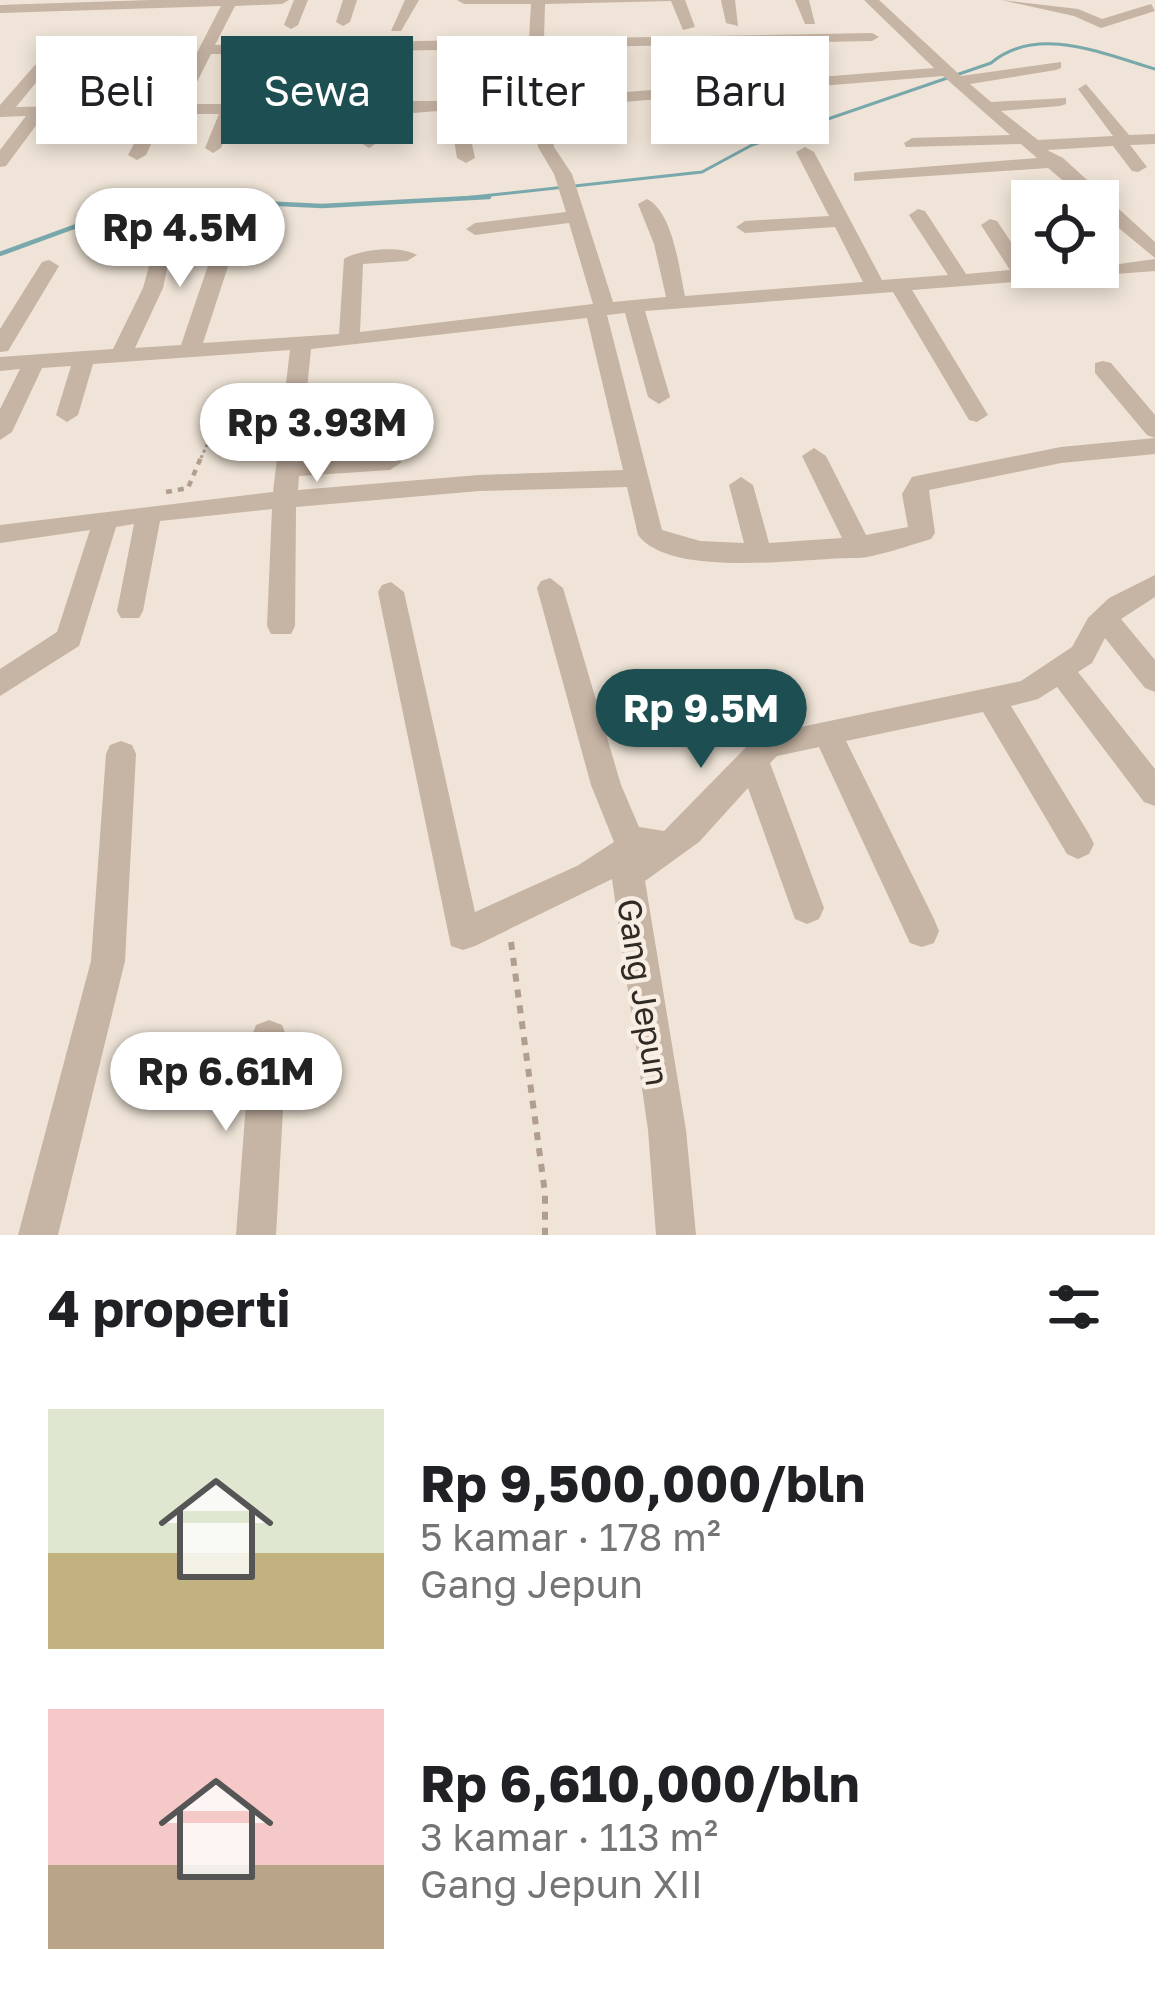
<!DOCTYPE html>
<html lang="id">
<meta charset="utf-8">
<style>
body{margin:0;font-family:"Golos Text",sans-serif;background:#f2f2f2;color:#202124;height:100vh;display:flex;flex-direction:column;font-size:45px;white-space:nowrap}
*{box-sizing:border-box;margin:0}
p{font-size:39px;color:#757577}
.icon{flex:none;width:66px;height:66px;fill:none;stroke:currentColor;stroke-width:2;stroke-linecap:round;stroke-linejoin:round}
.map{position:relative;height:1235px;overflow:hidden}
.side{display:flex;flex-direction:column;background:#fff;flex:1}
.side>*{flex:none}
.guide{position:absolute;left:36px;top:36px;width:1083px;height:108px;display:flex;gap:24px}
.fabs{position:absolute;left:1011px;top:180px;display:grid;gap:24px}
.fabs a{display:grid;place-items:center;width:108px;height:108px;border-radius:0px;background:#fff;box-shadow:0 6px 18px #0003;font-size:60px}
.price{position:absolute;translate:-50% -102px;padding:0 27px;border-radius:42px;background:#fff;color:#222;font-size:39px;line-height:78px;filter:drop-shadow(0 3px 6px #0008)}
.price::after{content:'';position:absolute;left:50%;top:72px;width:36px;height:27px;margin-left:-18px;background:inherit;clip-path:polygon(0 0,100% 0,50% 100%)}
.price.on{background:#1d4e51;color:#fff}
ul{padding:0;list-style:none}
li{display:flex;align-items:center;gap:36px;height:300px;padding:0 48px}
li span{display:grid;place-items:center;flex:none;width:336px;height:240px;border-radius:0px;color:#555}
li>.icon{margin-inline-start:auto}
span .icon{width:144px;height:144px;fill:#fffc;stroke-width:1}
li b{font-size:51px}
h2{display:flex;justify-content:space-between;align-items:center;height:144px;padding:0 48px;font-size:51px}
.tag{padding:0 42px;border-radius:0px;background:#fff;box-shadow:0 6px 18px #0003;font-size:42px;line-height:108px}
.tag.on{background:#1d4e51;color:#fff}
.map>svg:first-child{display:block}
</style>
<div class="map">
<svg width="1155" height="1235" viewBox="0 0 1155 1235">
<rect width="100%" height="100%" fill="#efe4d7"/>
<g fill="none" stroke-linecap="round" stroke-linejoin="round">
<g stroke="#78a8ab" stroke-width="3">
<path d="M148,200H189"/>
<path d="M445,200L702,172L752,145L991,63C1037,24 1104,54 1155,69"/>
</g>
<path stroke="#78a8ab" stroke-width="4.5" d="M0,254L153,198L322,206L489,197"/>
<path stroke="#b29e8f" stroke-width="3" stroke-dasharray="3 3" stroke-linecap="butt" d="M201,458L218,420"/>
<path stroke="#b29e8f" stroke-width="4.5" stroke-dasharray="6 6" stroke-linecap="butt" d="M166,492L188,488L202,455"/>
<path stroke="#b29e8f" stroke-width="6" stroke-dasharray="8 8" stroke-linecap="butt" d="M511,942L545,1193V1235"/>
<g fill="#c6b4a4" fill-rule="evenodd">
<path d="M151,0H289L282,4L235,6L215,45L529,39L531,4H464L457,0H685L695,27L683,30L671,1L545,4L544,39L872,33L879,37L872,41L544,48L549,98L934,68L864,0H879L961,76L1061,62V68L1056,70L970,84L991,102L1066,98V104L1060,106L1001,111L1038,140L1113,136L1078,89L1086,84L1129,135L1155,134V144L1130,145L1147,167L1138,172L1132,171L1113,146L1047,150L1063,158L1155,242V258L1098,211V201H1087L1048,168L854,181V173L860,172L1037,158L1021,144L906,147L904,143L912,138L1010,135L943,76L550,108L554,147L572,174L613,302L666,297L654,244L638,204L647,199C673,212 679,268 685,296L863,282L835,227L745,233L736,227L745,221L829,216L796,152L805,147L814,152L882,280L948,275L909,215L918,209L925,211L966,274L1010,270L981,225L990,219L997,221L1029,269L1098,267L1155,259V271L912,290L988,415L977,422L969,420L893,292L645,311L670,397L659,404L648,397L625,313L607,315L662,530L700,541L744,543L729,485L741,477L753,485L769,543L842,538L802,456L814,448L826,456L866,535L908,527L902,494L912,477L921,475L1061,447L1155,438V454L1061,463L929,490L935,533L931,539C915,544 872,558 858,558C808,557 672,580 638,535L627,487L479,491L296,507L295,626L291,634H271L267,626L272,509L160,521L143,611L139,618H121L117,611L134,524L116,527L79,646L0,696V669L57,632L90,530L0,543V525L273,492L290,350L93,364L78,415L67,422L56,415L71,366L42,368L12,432L0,440V409L20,369L0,371V357L113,349L143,288L157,237L173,241L163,288L135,348L181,345L215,245L225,239L235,245L203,343L339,334L344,259C360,249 401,245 417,255L407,261L363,264L360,332L593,304L569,223L475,235L466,229L475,223L566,212L554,174L538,147L534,109L465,110L475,158L466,163L457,158L449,110L390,115L383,111L377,143L369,148L361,143L367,111L304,116L236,113L221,148L213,153L205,148L219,114H165L146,155L137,160L128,155L149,115L43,116L6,166L0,167V150L26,116L0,117V105L35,65L48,68L16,107L140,105L168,53H178L156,105H170L221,6L0,13V5ZM529,48L533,99L463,100L453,50ZM438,50L447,101H400L409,57L401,52L393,57L384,101L316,102L334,63L326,58L318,63L300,103H254L272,53ZM211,54H257L237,104H186ZM587,318L623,470L479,475L298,490L299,476L390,470L402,462L390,454L300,459L311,349Z"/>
<path d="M294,0H308L298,25L291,29L284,25Z"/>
<path d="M343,0H357L350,22L343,26L336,22Z"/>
<path d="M405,0H419L401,31H391Z"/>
<path d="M721,0H735L738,26L726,23Z"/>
<path d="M795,0H809L815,24H805Z"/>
<path d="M1001,0L1078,9L1102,19L1151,4L1155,11L1101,28L1074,16Z"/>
<path d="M49,260L59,266L8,351L0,352V329L42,262Z"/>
<path d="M1103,361L1111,363L1155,415V438L1147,435L1095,373V363Z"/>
<path d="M1155,575V597L1121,619L1155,660V692L1145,688L1105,638L1092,663L1078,672L1155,769V806L1144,802L1057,687L1038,699L1011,706L1089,834L1094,844L1089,854L1078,859L1067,854L983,712L846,741L934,919L939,931L934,943L922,947L910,943L819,747L777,756L770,763L824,908L819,919L807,924L795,919L748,788L699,842L645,881L686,1130L696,1235H656L648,1130L612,879L475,946L463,950L451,946L378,592L382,585L391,582L404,592L475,912L577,866L614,842L591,785L537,588L541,581L550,578L563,588L621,785L639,827L664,831L757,736L1021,681L1072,647L1088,618L1109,598Z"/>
<path d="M121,741L132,745L136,754L125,961L58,1235H18L91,961L106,754L110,745Z"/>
<path d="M269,1020L282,1025L287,1038L276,1235H236L251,1038L256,1025Z"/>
</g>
</g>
<g text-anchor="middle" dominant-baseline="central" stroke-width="9" stroke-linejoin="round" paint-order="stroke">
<g font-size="33" fill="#322a25" stroke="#f8eee3">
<text transform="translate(644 992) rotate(81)">Gang Jepun</text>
</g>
</g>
</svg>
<div class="fabs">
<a><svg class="icon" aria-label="locate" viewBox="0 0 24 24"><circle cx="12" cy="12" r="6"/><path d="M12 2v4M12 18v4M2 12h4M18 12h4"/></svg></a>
</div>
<b class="price" style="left:180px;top:290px">Rp 4.5M</b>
<b class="price" style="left:317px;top:485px">Rp 3.93M</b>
<b class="price on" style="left:701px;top:771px">Rp 9.5M</b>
<b class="price" style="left:226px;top:1134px">Rp 6.61M</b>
<div class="guide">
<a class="tag">Beli</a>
<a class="tag on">Sewa</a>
<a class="tag">Filter</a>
<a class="tag">Baru</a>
</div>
</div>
<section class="side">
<h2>4 properti<svg class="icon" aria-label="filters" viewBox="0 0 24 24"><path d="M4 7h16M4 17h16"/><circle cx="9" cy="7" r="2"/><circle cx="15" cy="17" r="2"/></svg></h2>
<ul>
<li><span style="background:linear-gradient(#dfe7d0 60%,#c2b280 0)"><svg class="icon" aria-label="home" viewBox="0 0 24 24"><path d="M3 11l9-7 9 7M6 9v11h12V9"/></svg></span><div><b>Rp 9,500,000/bln</b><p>5 kamar · 178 m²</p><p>Gang Jepun</p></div></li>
<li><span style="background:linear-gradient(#f6c9c9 65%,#b9a48a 0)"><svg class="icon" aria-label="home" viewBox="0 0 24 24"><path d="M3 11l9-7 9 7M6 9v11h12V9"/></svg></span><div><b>Rp 6,610,000/bln</b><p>3 kamar · 113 m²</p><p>Gang Jepun XII</p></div></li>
</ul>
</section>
